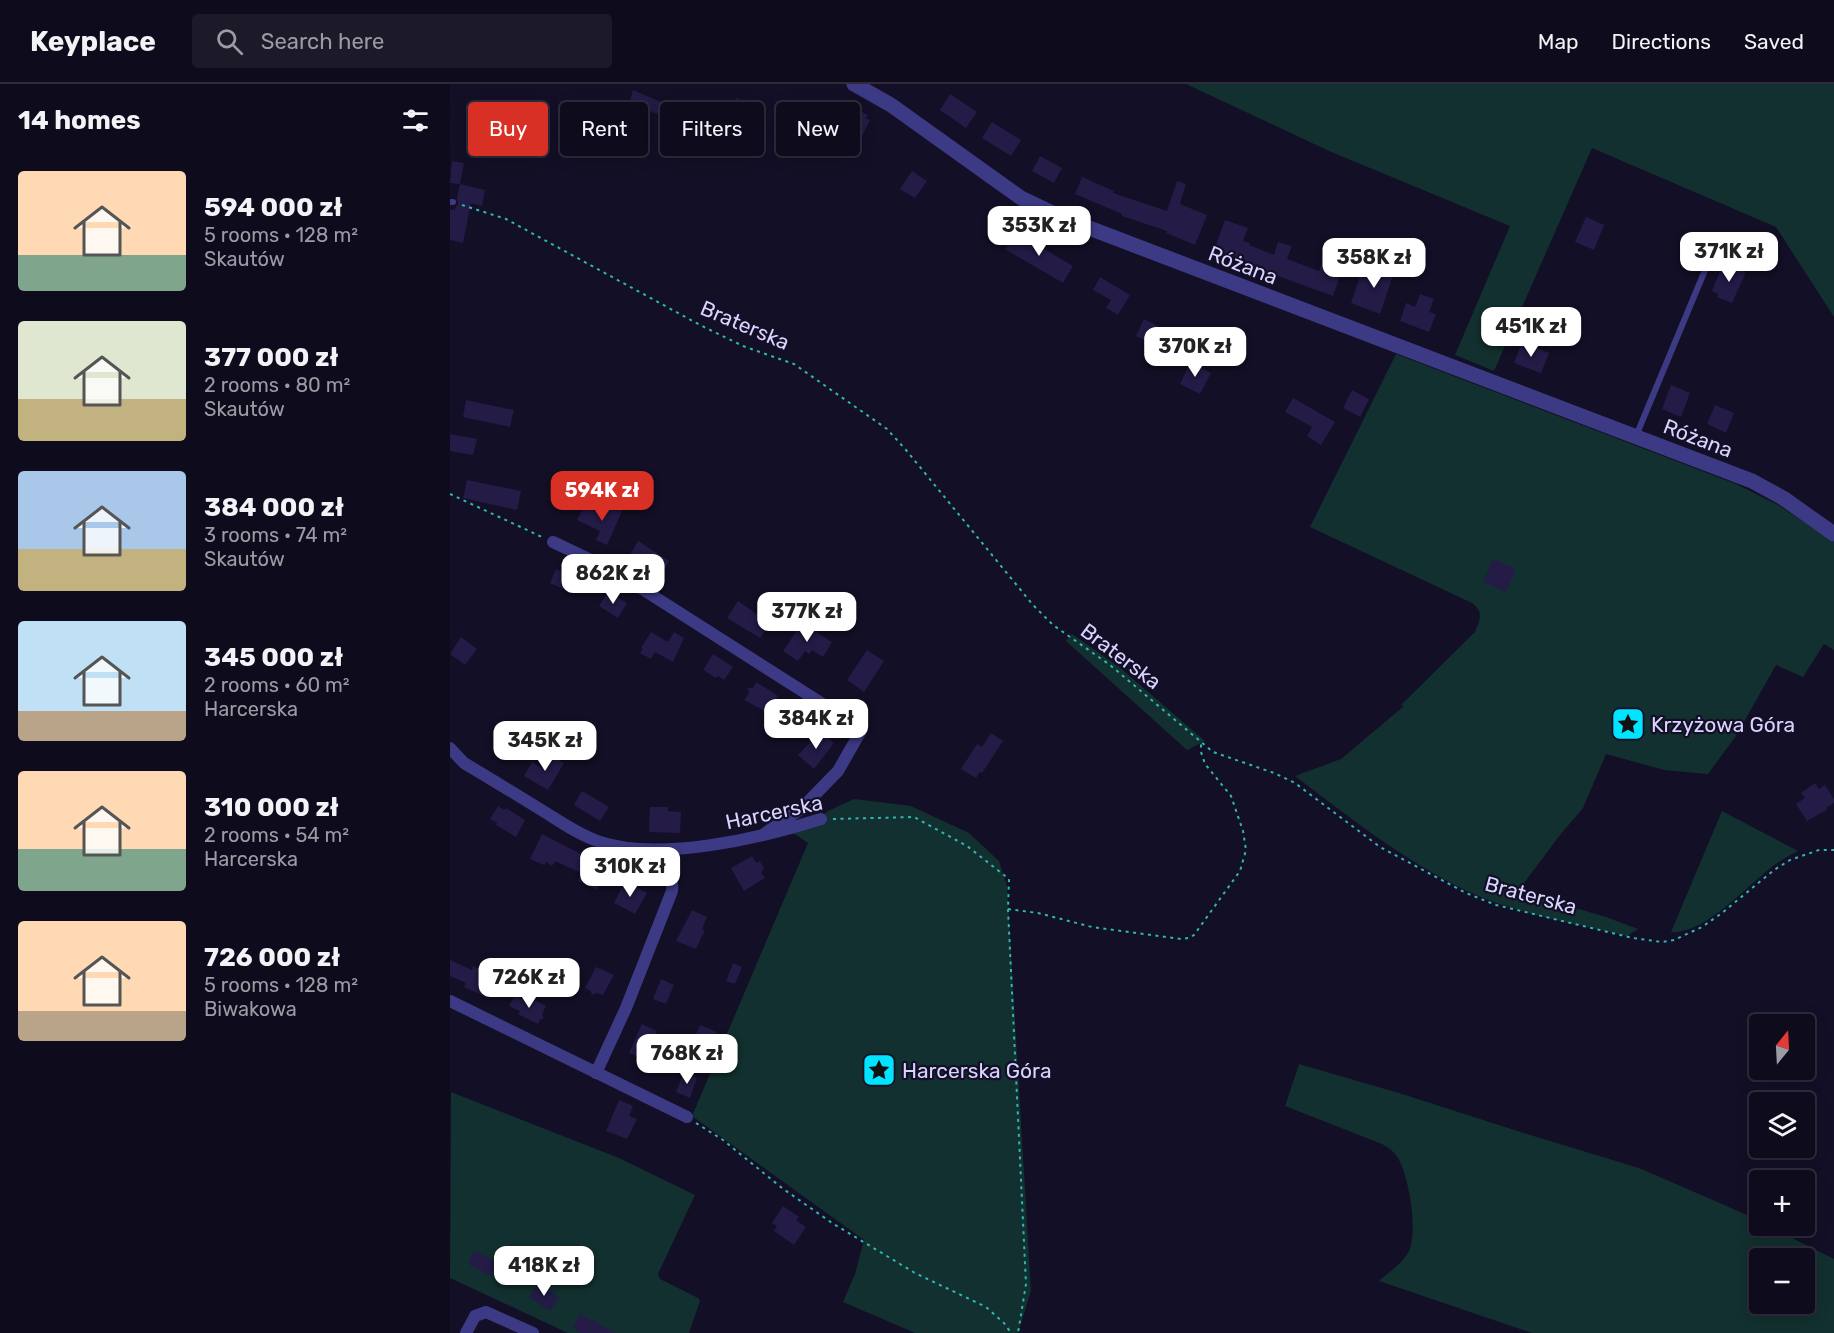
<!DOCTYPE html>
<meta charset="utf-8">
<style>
body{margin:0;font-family:Rubik,sans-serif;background:#1c1929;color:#f1f3f6;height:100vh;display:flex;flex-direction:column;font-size:22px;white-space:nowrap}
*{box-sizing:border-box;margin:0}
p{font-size:20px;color:#9b9ba3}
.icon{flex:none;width:33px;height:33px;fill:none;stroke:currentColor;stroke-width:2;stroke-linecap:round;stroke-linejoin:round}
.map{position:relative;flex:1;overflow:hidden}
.details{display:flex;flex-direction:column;background:#0e0b1c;width:450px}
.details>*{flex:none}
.hud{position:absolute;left:18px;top:18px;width:570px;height:54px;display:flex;gap:12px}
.needle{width:39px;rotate:18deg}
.tools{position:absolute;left:1299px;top:930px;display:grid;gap:12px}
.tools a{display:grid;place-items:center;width:66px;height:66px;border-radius:6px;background:#0e0b1c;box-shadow:0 3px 15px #0003,0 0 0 2px #2e2b3b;font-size:30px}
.price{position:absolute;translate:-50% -51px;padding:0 14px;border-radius:12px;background:#fff;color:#222;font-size:20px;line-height:39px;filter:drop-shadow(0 2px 3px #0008)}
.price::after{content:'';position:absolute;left:50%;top:36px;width:18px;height:14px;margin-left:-9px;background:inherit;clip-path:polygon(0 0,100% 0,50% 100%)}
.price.active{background:#d93025;color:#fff}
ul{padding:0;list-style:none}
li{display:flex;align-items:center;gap:18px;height:150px;padding:0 18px}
li span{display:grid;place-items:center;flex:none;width:168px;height:120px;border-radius:6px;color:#555}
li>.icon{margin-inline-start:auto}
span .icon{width:72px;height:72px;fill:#fffc;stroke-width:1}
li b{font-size:26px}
h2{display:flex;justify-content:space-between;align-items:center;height:72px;padding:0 18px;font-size:26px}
.pill{padding:0 21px;border-radius:6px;background:#0e0b1c;box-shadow:0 3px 15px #0003,0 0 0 2px #2e2b3b;font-size:21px;line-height:54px}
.pill.active{background:#d93025;color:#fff}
header{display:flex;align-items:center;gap:36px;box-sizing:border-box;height:84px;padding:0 30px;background:#0e0b1c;border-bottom:2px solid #2e2b3b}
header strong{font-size:28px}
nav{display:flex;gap:33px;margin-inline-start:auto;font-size:21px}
.search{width:420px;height:54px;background:#1c1929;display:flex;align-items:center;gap:15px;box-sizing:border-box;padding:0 21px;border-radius:6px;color:#9b9ba3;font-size:22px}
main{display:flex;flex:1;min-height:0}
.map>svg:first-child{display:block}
</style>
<header>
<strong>Keyplace</strong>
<div class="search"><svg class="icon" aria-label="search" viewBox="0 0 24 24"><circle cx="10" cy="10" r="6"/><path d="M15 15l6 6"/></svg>Search here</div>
<nav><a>Map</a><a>Directions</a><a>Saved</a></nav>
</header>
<main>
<section class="details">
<h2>14 homes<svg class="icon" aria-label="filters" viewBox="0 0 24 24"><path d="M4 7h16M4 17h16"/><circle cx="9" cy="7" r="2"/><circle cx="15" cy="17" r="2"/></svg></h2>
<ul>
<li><span style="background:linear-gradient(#ffd9b3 70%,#7fa58c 0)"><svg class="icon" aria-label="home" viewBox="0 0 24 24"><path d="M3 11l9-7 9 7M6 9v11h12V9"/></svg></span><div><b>594 000 zł</b><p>5 rooms · 128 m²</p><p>Skautów</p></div></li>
<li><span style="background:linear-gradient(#dfe7d0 65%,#c2b280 0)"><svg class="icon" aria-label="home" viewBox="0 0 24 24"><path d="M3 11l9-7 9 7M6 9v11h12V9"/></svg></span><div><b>377 000 zł</b><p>2 rooms · 80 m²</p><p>Skautów</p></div></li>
<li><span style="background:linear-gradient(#a9c7e8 65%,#c2b280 0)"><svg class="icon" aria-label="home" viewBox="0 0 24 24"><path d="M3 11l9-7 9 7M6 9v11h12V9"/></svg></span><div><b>384 000 zł</b><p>3 rooms · 74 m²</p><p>Skautów</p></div></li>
<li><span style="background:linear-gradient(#bfe0f5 75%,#b9a48a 0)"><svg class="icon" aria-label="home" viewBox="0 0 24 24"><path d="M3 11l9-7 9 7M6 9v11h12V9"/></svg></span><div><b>345 000 zł</b><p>2 rooms · 60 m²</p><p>Harcerska</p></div></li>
<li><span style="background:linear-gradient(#ffd9b3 65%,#7fa58c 0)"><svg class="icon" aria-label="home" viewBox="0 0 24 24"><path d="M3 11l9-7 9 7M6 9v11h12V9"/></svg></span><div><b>310 000 zł</b><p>2 rooms · 54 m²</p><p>Harcerska</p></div></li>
<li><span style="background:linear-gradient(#ffd9b3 75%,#b9a48a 0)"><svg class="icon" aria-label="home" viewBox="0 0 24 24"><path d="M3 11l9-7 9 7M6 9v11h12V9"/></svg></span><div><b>726 000 zł</b><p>5 rooms · 128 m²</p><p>Biwakowa</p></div></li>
</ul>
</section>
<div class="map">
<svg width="1384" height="1249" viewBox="0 0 1384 1249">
<rect width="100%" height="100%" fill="#130f26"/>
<g fill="#12302f" fill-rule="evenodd">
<path d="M736,0H1384V233L1326,143L1142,64L1044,287L1005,271L1060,142L879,67Z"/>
<path d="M946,270L1286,400L1328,421L1384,458V566L1374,560L1353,593L1326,581L1286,652L1258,690L1214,686L1156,670L1133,724L1110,751L1068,807L1156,833L1188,845L1177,852C1123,839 1065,830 1015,806C953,776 899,733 845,692L891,675L954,622L951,621L1025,548C1030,536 1034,528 1022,519L860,443Z"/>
<path d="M622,550L668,582L755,657L737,666L616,557Z"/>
<path d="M404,715L461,722L519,749L549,777L557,802L581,1207L568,1249H465L393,1218L405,1190L414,1156L242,1032L358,759L345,750H338L355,746L378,727Z"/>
<path d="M1272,727L1348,767C1339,772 1331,776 1323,782C1298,801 1254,851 1221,848Z"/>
<path d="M849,980L949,1009L1077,1050L1189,1084L1295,1130L1309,1137L1310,1142H1318L1384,1175V1249H1082L929,1197C939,1188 953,1179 959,1167C968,1147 959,1094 949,1076C945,1068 939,1064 932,1060L835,1022ZM1310,1174H1354V1220H1310Z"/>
<path d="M1,1008L169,1074L245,1111L208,1190L210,1195L248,1214L250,1217L239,1249H118L0,1194Z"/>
</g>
<g fill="#241b47">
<path d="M183,6L218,21L214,32L179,20Z"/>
<path d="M500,10L527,28L516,44L490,26Z"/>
<path d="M286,14L298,19L283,59L257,48L266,25L279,30Z"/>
<path d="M387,16L418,31L416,34L420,36L411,54L402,49L404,45L379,32Z"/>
<path d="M542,38L571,56L561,72L532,54Z"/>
<path d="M590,72L612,84L604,99L582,87Z"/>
<path d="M2,77L14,79L10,100L0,99Z"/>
<path d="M462,87L477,97L465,114L450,105Z"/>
<path d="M632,93L664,107L663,109L717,127L727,97L736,100L730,120L757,131L745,161L716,149L717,147L672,132V130L625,110Z"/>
<path d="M10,100L35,106L32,122L21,119L13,159L0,156V125L4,126L8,120L7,114Z"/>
<path d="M1136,133L1154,141L1144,166L1125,158Z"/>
<path d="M775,136L798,144L793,157L800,159L799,161L824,171L828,158L842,162L837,175L869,187L873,177L879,179L883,169L889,171L893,162L909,167L902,187L893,184L883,212L808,185L809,183L764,166Z"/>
<path d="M565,148L623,182L613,199L555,165Z"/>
<path d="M933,178L946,183L930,230L901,219L911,189L927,194Z"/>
<path d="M1276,180L1296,188L1282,219L1267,213L1268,210L1262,207L1271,185L1274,186Z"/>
<path d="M650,193L680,211L668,231L656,224L661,216L643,206Z"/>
<path d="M970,210L984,215L979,228L986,230L979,248L950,237L956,219L965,223Z"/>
<path d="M1076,228L1086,233L1076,252L1066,247Z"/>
<path d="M694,235L723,250L714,267L686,252Z"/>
<path d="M1072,258L1099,269L1091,289L1064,279Z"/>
<path d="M740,279L761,289L750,310L730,300Z"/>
<path d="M1221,301L1240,309L1231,333L1212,325Z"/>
<path d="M902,306L919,315L910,333L893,324Z"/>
<path d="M843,314L885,338L871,361L857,352L862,343L835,328Z"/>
<path d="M16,316L64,326L60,343L13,333Z"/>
<path d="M1265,321L1284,329L1276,349L1257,340Z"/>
<path d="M0,350L27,355L23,371L0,367Z"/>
<path d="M17,396L71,407L67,426L13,414Z"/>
<path d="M161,420L173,425L157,461L146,456L150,447L127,436L134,422L155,432Z"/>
<path d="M188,457L219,477L211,491L204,487L203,488L178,474Z"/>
<path d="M1043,475L1066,485L1056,508L1033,498Z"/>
<path d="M106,485L122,492L123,489L135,495L134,498L146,503L143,510L125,504L122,509L100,499Z"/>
<path d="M158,508L177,519L168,534L149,522Z"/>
<path d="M288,517L320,539L310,554L277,534Z"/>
<path d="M352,539L382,558L373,573L362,566L359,570L355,567L348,577L333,567Z"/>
<path d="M201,548L218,558L224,548L234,554L223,578L205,568L201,575L190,569L193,565L191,564Z"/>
<path d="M11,553L27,565L15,581L0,570Z"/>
<path d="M417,566L434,577L414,608L397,596Z"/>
<path d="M263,570L283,583L274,596L268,592L266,594L253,586Z"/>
<path d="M306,598L328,612L317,628L294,616L299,609L298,604H303Z"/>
<path d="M371,647L384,659L364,685L348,671Z"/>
<path d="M541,649L553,657L532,689L530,688L526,694L511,685L527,660L532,663Z"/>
<path d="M100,670L114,679L98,706L74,692L82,678L92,684Z"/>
<path d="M1365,699L1369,705L1375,701L1384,715V719L1376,724L1377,726L1357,737L1346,720L1355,714L1351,709Z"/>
<path d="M132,707L159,723L150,737L124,721Z"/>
<path d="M48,722L54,726L56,724L75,736L66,753L46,741L47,739L40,735Z"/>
<path d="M200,723H218V727L231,728L230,749L199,748Z"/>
<path d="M92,750L158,784L147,806L128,797L131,789L105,777L102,782L96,778L94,781L80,775Z"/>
<path d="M302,772L306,779L310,777L314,785L311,788L315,794L294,807L281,784Z"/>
<path d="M175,797L197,809L185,830L164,819Z"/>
<path d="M242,826L257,833L252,845L255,846L246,865L226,857Z"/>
<path d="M0,876L22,886L23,882L45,893L41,901L43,906L36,913L14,903L16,899L0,892Z"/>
<path d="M283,879L292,883L285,900L276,897Z"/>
<path d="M146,883L164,891L153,911L146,909L142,911L140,906L135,904Z"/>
<path d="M211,895L224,901L216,920L203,915Z"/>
<path d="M65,911L82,920L84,916L96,922L92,930L94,934L90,936L88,940L68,930L70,927L59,922Z"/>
<path d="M192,940L207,947L196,976L179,969Z"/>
<path d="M250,941L267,948L256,975L235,966L240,953L244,955Z"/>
<path d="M234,988L247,994L240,1014L226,1008Z"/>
<path d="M169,1016L183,1022L179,1032L187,1035L177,1055L156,1047Z"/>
<path d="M333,1122L349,1133L346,1136L356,1143L344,1161L324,1147L327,1142L322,1139Z"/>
<path d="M24,1167L47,1178L41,1192L18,1180Z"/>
<path d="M88,1199L109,1213L100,1227L79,1213Z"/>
<path d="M130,1230L166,1249H131L123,1244Z"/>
</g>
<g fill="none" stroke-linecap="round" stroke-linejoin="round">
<g stroke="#2fb8b0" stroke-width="2" stroke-dasharray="3 4.5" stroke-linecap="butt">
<path d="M12,121L56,135L250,241L293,262L344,280L437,345L456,366L583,521L603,541L660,581L763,668L824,689L845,699L930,763L1016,809L1046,821L1183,854L1212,858L1224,856L1252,843L1272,829L1324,786L1340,776L1369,766H1384"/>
<path d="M0,410L92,453"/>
<path d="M383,735L464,733L517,762L559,795L558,825L576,1200L568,1249"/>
<path d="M558,825L588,829L642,843L731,855L739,854L744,851L790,787L796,766L793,747L781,712L755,680L751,668V658"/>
<path d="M246,1039L273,1056L332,1104L382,1139L465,1189L536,1223L554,1239L561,1249"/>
</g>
<g stroke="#3d3a85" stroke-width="6">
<path d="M0,118H3"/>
<path d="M1186,352L1258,179"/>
</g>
<g stroke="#3d3a85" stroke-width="12">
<path d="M103,458L164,487L412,645L388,687L351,725L314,750"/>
<path d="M0,664L14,679C41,695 67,711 93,727C111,738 129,751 150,758C210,778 311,754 371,735"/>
<path d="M0,917L237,1033"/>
<path d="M146,989L176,924L222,807C225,786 205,779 193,766"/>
<path d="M16,1249L25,1232L36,1228L83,1249"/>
</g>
<path stroke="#3d3a85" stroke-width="15" d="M404,0L441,21L571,114L613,134L1302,397L1333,414L1384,450"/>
</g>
<defs>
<g id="sight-square" transform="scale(1.725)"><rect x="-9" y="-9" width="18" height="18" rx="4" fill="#00e5ff" stroke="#130f26"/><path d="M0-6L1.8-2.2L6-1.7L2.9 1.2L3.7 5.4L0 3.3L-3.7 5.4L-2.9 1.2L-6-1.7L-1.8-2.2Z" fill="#111"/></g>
</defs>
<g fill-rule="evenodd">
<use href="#sight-square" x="1178" y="640"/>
<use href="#sight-square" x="429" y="986"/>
</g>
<g text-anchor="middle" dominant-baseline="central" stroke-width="4.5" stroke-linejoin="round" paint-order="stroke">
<g font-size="21" fill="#d9d4ff" stroke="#130f26">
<text transform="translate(793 181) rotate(21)">Różana</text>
<text transform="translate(295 241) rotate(23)">Braterska</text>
<text transform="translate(1248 354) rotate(21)">Różana</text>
<text transform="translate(671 572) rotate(37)">Braterska</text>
<text transform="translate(324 728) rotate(-12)">Harcerska</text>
<text transform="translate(1081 811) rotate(15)">Braterska</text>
</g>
<g font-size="21" fill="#d9d4ff" stroke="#130f26" text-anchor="start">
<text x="1201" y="640">Krzyżowa Góra</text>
<text x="452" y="986">Harcerska Góra</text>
</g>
</g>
</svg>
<div class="tools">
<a><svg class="needle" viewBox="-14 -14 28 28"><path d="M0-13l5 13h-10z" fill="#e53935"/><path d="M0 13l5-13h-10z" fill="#9b9ba3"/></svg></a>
<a><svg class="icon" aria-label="layers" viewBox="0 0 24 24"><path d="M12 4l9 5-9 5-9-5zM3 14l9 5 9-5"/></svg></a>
<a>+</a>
<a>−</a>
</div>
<b class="price" style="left:589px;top:173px">353K zł</b>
<b class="price" style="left:1279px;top:199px">371K zł</b>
<b class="price" style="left:924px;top:205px">358K zł</b>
<b class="price" style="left:1081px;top:274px">451K zł</b>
<b class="price" style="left:745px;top:294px">370K zł</b>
<b class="price active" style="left:152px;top:438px">594K zł</b>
<b class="price" style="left:163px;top:521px">862K zł</b>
<b class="price" style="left:357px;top:559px">377K zł</b>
<b class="price" style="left:366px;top:666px">384K zł</b>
<b class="price" style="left:95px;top:688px">345K zł</b>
<b class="price" style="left:180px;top:814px">310K zł</b>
<b class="price" style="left:79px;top:925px">726K zł</b>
<b class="price" style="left:237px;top:1001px">768K zł</b>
<b class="price" style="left:94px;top:1213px">418K zł</b>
<div class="hud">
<a class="pill active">Buy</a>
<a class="pill">Rent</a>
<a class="pill">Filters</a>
<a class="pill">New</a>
</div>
</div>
</main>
